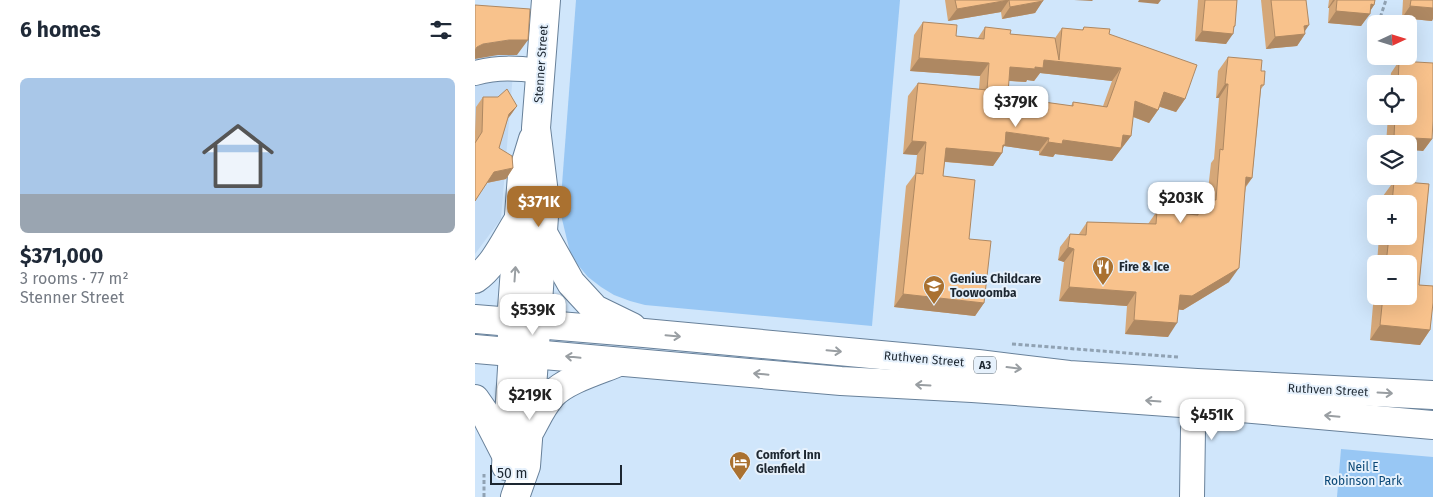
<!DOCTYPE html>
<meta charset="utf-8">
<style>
body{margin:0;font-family:"Fira Sans",sans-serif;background:#f2f2f3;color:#1f2937;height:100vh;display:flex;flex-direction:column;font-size:19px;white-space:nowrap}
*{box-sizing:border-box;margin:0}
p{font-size:16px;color:#747a83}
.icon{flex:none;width:28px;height:28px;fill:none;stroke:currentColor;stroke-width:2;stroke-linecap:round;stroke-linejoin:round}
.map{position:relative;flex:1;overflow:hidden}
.sheet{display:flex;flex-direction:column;background:#fff;width:475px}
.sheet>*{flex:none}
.needle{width:32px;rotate:86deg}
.tools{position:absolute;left:892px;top:15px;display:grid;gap:10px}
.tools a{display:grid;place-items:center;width:50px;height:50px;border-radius:8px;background:#fff;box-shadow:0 5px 20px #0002;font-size:25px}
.scale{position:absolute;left:15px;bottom:12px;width:132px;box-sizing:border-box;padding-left:5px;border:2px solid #1d2731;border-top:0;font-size:14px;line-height:18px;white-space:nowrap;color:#1d2731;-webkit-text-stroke:4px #e6f1fc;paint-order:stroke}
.price{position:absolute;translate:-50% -42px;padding:0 11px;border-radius:10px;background:#fff;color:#222;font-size:16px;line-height:32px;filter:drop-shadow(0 1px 2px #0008)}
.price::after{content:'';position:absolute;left:50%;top:30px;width:15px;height:11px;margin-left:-8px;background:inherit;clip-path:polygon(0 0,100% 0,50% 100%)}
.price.active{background:#aa7130;color:#fff}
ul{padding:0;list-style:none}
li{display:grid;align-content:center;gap:10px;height:265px;padding:0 20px}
li span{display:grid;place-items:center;height:155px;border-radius:8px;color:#555}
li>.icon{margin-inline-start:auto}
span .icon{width:90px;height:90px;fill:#fffc;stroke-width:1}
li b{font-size:21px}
h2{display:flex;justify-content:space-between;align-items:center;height:60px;padding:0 20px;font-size:21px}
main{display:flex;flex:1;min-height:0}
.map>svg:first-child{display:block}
</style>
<main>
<section class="sheet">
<h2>6 homes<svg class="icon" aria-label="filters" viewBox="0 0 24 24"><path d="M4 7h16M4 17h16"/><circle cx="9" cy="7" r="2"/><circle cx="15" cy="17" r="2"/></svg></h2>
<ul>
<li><span style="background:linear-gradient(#a9c7e8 75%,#9aa5b1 0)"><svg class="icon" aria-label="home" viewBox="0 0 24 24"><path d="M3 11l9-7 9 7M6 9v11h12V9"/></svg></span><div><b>$371,000</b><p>3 rooms · 77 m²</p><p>Stenner Street</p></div></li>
</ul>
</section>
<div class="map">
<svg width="958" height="497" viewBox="0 0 958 497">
<rect width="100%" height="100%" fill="#d0e6fb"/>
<path fill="#c1daf4" d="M0,21L42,24L26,219L0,254Z"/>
<g fill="#98c7f4">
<path d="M101,0H425L397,326L170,305L155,301L139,295L126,287L113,277L103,265L95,252L85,211Z"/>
<path d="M866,449L958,457V497H862Z"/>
</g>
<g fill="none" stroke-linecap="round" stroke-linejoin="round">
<g stroke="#68819a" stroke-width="26">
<g id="minor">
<path d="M0,73C24,67 40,68 65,71"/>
<path d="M717,497L718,429L721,386"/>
</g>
</g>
<g stroke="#68819a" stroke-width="30">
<g id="major">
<path d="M0,279C19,266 30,241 42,222"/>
<path d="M56,429C62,418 68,405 77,395C90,380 125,370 144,362"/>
<path d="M31,466L38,352L36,322L47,175L58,139"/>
<path d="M40,497L51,466L58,374L70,202L61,128L71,0"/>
</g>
</g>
<g stroke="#68819a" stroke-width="30">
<g id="highway">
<path d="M68,233L96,283L120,309L157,327"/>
<path d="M0,319L169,333L503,364L594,375L722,383L958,395"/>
<path d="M0,349L366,381L497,388L720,404L958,425"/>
<path d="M0,399L9,412L32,457"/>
</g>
</g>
<g stroke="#90a2b3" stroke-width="3" stroke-dasharray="4 2.5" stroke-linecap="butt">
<path d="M910,24L911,20H905V18L911,0"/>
<path d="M906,56L930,61"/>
<path d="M537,344L703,357"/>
<path d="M9,497V474"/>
</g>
<use href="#minor" stroke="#fff" stroke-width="24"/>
<use href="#major" stroke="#fff" stroke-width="28"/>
<use href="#highway" stroke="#fff" stroke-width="28"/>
</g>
<g fill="#d5a778" fill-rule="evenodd">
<path d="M470,0H568L560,13L527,19L526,12L473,21Z"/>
<path d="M723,0H762L758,29L751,44L720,41Z"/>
<path d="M786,0H831L830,34L822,46L791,49Z"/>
<path d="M854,0H900L899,5L886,26L853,23L854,8H853Z"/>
<path d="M928,0H958L957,21L927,18Z"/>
<path d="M448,22L481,36L503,38L510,27L535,34L580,38L587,28L607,30L609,27L634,34L710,99L701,112L685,107L683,110L674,123L658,117L656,136L637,161L580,154L578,157L564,155V151L529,146L528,148L527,153L518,166L470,162L468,176L494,239L509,303L500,316L419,307L431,186L440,174L442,155L428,154L433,96L443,83L504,89L505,76L435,71L439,35ZM565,73L637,81L628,106L598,102L596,106L569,102L533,93L534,81L551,82L552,80L559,81Z"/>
<path d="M753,57L786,71L789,85L786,89L777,178L771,187L754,282L708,310L704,309L693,337L650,334L652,306L584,301L589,262L583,260L585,247L595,234H604L612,222L673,224L682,211L714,214V212L724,199H732L736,163L739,159L744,98H741L743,71Z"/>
<path d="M924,61L957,139L948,151L934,144H911L913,116H934V84H915L916,73Z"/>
<path d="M8,97L42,106L33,118L24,148L38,168L31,179L12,183L0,201V132L1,107Z"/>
<path d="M919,181L954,184L944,285L958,286V303L955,330L945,345L895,340L901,270V296H934V264H902L904,236H934V204H908V196Z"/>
</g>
<g fill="#ae8862">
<path d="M534,0L526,12L473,21L482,9Z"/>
<path d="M599,0H618L617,1Z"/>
<path d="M664,0H686L683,4L663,2Z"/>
<path d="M858,0H860L854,8H853Z"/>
<path d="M568,1L560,13L527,19L535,7Z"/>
<path d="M896,4L899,5L893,14H895L886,26L853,23L861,11Z"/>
<path d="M935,6L958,8V19L957,21L927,18Z"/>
<path d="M834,25L828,34H830L822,46L791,49L800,37L829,26Z"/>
<path d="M759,26H760L755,33L758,34L751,44L720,41L727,31Z"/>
<path d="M34,40H53L42,55H23L0,59V50L2,47L8,44Z"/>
<path d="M444,58L514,63L505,76L435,71Z"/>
<path d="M569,60L646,68L637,81L565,73L559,81L552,80L551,82L525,80L535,67Z"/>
<path d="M750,84H753L744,98H741Z"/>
<path d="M689,92L710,99L701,112L680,105Z"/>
<path d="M660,101L683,110L674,123L651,114Z"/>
<path d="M42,106L35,116L27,124L34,114Z"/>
<path d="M531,132L574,138L564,151L529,146L524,153H527L518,166L462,161L471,148Z"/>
<path d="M648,135L656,136L637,161L580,154L578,157L564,155L573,142Z"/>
<path d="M919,137L957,139L948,151L934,150V144H914Z"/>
<path d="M437,141L451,142L442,155L428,154Z"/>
<path d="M38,168L31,179L11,183L19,172Z"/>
<path d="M771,177L777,178L767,191Z"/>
<path d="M593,247L599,249L589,262L583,260Z"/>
<path d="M764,268L754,282L708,310L696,309L705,295Z"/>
<path d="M594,287L661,292L652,306L584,301Z"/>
<path d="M428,294L509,303L500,316L419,307Z"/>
<path d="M659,320L702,323L693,337L650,334Z"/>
<path d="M905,325L955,330L945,345L895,340Z"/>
</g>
<g fill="#f8c28c" stroke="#ae8862" fill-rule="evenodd">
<path d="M480,0H534L482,9Z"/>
<path d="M534,0H568V1L535,7Z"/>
<path d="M730,0H762L760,26H759L758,34L727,31Z"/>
<path d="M796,0H831L834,25L829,26L830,34L800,37Z"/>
<path d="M862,0H900L899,5L896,4L895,14L861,11Z"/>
<path d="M936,0H958V8L935,6Z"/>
<path d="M0,5L55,9L53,40H34L8,44L2,47L0,50Z"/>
<path d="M448,22L482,25L481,36L509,39L510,27L536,30L535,34L580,38L584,60L587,28L608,30L609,27L635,29L634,34L722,65L710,99L689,92L683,110L660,101L656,136L648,135L646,148L588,140L587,144L573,142L574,138L531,132L530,145H528L527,153L471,148L468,176L500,180L494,239L516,241L509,303L428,294L441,173L448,174L451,142L437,141L443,83L512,90L514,63L444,58ZM569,60L646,68L632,107L598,102V106L569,102L570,98L533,93L535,67L560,69V67L568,68Z"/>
<path d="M753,57L787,60L786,71H790L789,85H786L777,178L771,177L764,268L717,296L705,295L702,323L659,320L661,292L594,287L599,249L593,247L595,234L611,235L612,222L681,224L682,211L723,215L724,199L741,200L745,149L748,150L753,84H750Z"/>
<path d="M924,61L958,63V121L957,139L919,137L920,116H934V84H923Z"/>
<path d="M32,89L42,106L34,114L24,148L37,156L38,168L19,172L0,201V143L7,132L8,97H23Z"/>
<path d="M919,181L954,184L944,285L958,286V303L955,330L905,325L908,296H934V264H911L914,236H934V204H917Z"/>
</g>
<defs><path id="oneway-shaft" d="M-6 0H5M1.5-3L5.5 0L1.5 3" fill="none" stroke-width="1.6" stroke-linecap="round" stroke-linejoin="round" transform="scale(1.25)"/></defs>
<g stroke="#999ea2">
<use href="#oneway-shaft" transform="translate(40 274) rotate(-86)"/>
<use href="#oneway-shaft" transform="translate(198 336) rotate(5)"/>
<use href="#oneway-shaft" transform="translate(359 351) rotate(5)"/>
<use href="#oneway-shaft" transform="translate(98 357) rotate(-174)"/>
<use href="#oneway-shaft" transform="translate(539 368) rotate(7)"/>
<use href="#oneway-shaft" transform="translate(286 374) rotate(-175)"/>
<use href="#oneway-shaft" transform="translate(448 385) rotate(-177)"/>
<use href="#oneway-shaft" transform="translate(910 393) rotate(3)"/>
<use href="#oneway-shaft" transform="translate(678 401) rotate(-176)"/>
<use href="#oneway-shaft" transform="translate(857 416) rotate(-175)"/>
</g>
<defs>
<g id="restaurant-pin" transform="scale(1.125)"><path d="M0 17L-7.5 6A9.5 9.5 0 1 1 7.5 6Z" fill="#aa7130" stroke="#e6f1fc"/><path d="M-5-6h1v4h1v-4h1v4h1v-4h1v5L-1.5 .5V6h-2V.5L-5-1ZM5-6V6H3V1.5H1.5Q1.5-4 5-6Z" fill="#fff"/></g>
<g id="school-pin" transform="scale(1.125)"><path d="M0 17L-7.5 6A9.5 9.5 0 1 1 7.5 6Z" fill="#aa7130" stroke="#e6f1fc"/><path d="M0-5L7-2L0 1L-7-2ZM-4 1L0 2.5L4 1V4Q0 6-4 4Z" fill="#fff"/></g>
<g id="hotel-pin" transform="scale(1.125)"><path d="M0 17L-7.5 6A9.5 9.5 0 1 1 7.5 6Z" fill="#aa7130" stroke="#e6f1fc"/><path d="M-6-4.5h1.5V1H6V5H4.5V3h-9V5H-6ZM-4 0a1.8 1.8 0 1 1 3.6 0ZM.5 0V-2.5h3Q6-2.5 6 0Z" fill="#fff"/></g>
</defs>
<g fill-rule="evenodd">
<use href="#restaurant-pin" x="628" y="267"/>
<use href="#school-pin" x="459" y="286"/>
<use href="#hotel-pin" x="265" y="462"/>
</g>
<g text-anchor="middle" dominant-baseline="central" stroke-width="4" stroke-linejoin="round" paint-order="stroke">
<rect fill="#e6f1fc" stroke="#59646e" stroke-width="1" x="499" y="356.5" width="22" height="17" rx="4"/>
<g font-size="11" font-weight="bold" fill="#1d2731">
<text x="510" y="365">A3</text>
</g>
<g font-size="12" fill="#1d2731" stroke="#e6f1fc">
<text transform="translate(66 64) rotate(-86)">Stenner Street</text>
<text transform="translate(449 359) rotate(5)">Ruthven Street</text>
<text transform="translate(853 390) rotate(3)">Ruthven Street</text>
</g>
<g font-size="12" font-weight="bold" fill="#1d2731" stroke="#e6f1fc" text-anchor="start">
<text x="644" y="267">Fire &amp; Ice</text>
<text x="475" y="279">Genius Childcare<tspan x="475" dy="14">Toowoomba</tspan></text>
<text x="281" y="455">Comfort Inn<tspan x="281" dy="14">Glenfield</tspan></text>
</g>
<g font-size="12" fill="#094776" stroke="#e6f1fc">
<text x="888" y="467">Neil E<tspan x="888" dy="14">Robinson Park</tspan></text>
</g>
</g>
</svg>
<div class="tools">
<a><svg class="needle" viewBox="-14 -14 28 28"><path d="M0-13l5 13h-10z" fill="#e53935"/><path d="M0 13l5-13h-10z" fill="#747a83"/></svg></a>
<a><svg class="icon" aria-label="locate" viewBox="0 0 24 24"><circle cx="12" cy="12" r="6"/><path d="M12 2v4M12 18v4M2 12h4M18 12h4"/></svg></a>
<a><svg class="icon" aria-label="layers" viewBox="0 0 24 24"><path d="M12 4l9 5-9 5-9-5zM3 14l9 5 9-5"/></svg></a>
<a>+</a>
<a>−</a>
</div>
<div class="scale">50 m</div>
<b class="price" style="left:541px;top:128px">$379K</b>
<b class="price" style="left:706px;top:224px">$203K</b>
<b class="price active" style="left:64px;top:228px">$371K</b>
<b class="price" style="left:58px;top:336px">$539K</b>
<b class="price" style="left:55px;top:421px">$219K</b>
<b class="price" style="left:737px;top:441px">$451K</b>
</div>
</main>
